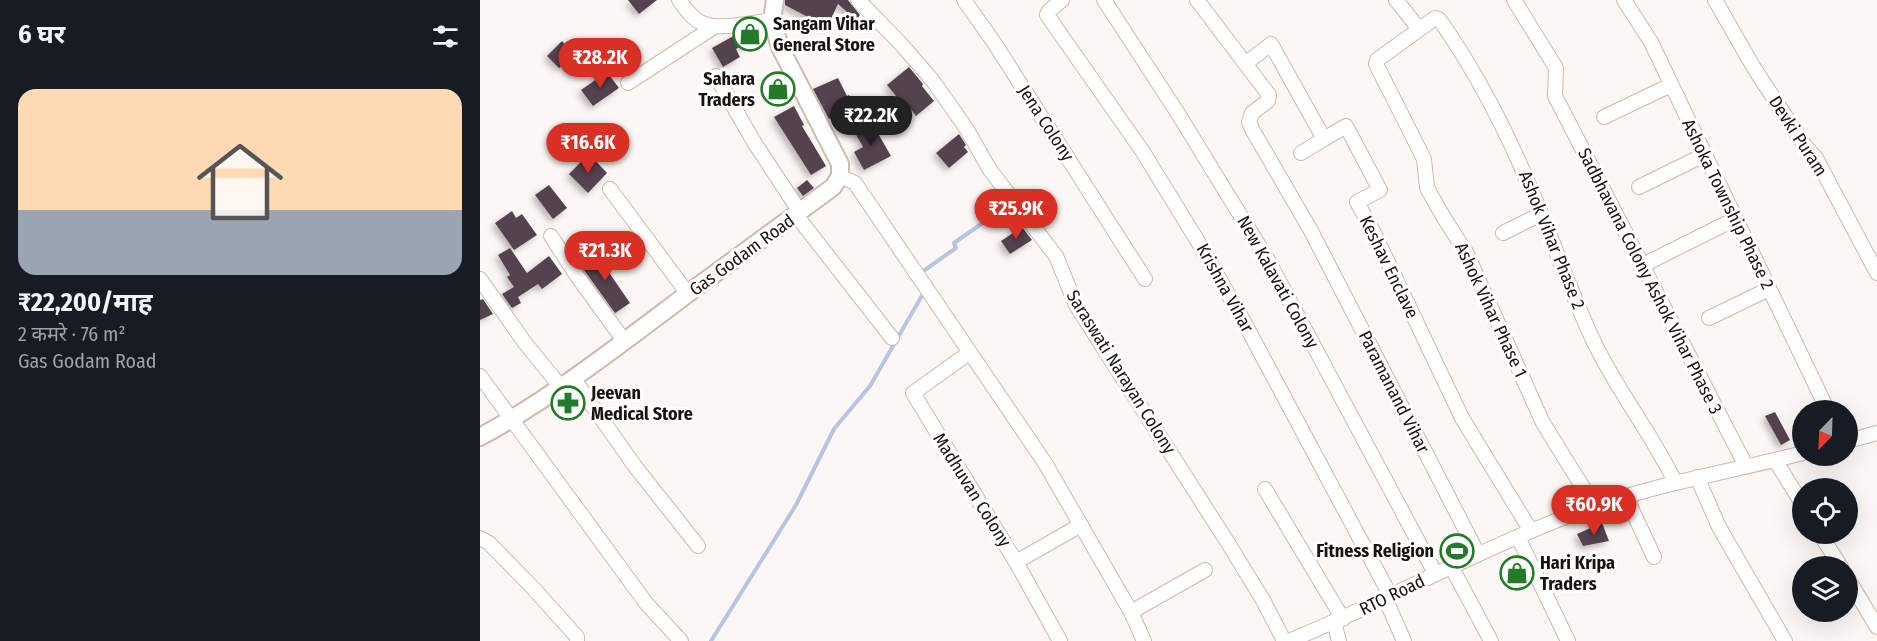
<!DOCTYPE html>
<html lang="hi">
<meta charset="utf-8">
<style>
body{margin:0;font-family:"Fira Sans Condensed","Noto Sans Devanagari",sans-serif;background:#20242c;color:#f1f3f6;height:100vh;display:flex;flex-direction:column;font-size:22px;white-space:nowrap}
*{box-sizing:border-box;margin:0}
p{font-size:20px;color:#9ea1a6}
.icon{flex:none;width:33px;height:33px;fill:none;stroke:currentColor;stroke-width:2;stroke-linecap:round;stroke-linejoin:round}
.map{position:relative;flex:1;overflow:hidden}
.panel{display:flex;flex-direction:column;background:#171b24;width:480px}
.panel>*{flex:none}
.needle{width:39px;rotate:203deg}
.tools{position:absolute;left:1312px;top:400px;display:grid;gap:12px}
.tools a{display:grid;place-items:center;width:66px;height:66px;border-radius:50%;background:#171b24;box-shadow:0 6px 24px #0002;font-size:30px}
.price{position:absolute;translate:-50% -51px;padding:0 14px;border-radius:21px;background:#d93025;color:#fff;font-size:20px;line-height:39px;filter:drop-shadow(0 2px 3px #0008)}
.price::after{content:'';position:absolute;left:50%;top:36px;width:18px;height:14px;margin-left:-9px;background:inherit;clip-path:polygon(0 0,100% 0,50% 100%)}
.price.current{background:#222;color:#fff}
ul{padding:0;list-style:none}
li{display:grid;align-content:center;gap:12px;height:318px;padding:0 18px}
li span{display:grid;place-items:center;height:186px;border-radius:18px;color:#555}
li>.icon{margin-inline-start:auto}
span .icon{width:108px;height:108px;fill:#fffc;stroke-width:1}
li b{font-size:26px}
h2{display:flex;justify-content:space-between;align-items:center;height:72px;padding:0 18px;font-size:26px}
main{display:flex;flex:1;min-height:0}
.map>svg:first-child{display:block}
</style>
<main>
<section class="panel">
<h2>6 घर<svg class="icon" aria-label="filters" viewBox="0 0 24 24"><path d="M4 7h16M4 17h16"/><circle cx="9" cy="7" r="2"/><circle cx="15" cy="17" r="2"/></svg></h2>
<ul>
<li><span style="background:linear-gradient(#ffd9b3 65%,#9aa5b1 0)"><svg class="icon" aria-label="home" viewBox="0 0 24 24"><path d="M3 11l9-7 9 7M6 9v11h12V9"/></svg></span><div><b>₹22,200/माह</b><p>2 कमरे · 76 m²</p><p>Gas Godam Road</p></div></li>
</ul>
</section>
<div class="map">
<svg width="1397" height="641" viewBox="0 0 1397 641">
<defs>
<filter id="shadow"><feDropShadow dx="-3.5" dy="3.5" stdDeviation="3" flood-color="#0004"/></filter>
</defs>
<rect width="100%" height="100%" fill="#fcf7f4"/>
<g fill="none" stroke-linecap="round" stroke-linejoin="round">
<g stroke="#b7c5e4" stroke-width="4">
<path d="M443,275L442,272L476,248L474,243L504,222"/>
<path d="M231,641L316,505L354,429L390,386L444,292"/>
</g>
</g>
<g fill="#554350" filter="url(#shadow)">
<path d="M148,0H177L159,14Z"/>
<path d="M305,0H368L380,15L376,20L358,4L347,27L305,5Z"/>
<path d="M272,32L276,38L256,49L260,57L243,67L232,48L257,34Z"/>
<path d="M82,41L94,54L79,68L67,56Z"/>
<path d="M429,67L443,84L442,86L454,101L436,116L424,100L421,102L407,85Z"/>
<path d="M127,72L139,88L113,106L101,90Z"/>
<path d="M358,78L367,96L369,95L375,105L349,119L333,89Z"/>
<path d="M314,106L324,125L322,126L346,166L331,175L294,117Z"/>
<path d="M392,123L411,156L384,170L374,152L383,147L375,133Z"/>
<path d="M479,134L486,145L484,147L488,152L469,168L456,153Z"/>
<path d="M109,154L127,173L108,193L89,174Z"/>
<path d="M327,180L334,188L323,196L317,188Z"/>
<path d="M69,185L87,208L73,219L55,195Z"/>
<path d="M32,211L36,218L42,214L57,235L34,250L15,223Z"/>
<path d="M542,227L552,240L530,254L521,241Z"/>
<path d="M30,248L47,273L69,256L82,274L62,289L58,284L38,297L41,303L32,308L22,294L34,287L27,277L30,275L18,255Z"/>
<path d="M111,249L129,271H128L150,303L135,313L104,270L109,266L101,256Z"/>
<path d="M3,299L13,314L0,320V300Z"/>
<path d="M1295,412L1310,440L1301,445L1285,416Z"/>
<path d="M1122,523L1129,541L1103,546L1097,534Z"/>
</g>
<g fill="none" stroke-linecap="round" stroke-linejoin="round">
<g stroke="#ceb9aa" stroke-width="16">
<g id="minor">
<path d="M199,0C205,8 212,19 222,23C238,31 273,22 292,20"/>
<path d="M378,0L421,44L453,81L486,128L510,170L576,256L596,305L748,543L783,600L804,641"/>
<path d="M484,0L515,44L665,279"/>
<path d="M582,0L568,12L567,15L663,152L717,240L763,320L910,595"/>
<path d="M624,0L697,112L789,262L955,573"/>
<path d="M717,0L789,95L788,101L772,113L769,122L773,131L830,229L998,554"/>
<path d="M916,0L939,29"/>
<path d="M1034,0L1076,68L1075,96L1266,466"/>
<path d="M1144,0L1171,42L1348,411"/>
<path d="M1235,0L1274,68L1325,146L1336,158L1397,273"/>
<path d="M766,63L791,44L844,139L866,126L900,190L877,202L894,233L982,418L1051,531"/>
<path d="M236,76L274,142L320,212"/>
<path d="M148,83L234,27"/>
<path d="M1124,117L1191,85"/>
<path d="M821,153L844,139"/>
<path d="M360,176L375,183L565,463L651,612L664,641"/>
<path d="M1159,187L1224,155"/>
<path d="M130,189L208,294"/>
<path d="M316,215L412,338"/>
<path d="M1023,233L1061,214"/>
<path d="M71,236L97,276L145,342"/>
<path d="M1161,266L1255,219"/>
<path d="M0,279L45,343L80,386"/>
<path d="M1229,318L1289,289"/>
<path d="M482,358L433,393L536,562L580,641"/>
<path d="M0,376L166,603L201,641"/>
<path d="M93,378L154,465L218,546"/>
<path d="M1368,441L1397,433"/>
<path d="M1295,460L1323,505"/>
<path d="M1217,477L1239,527L1305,641"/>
<path d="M785,489L863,619"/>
<path d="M1146,497L1174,557"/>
<path d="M1115,507L1063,423L986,252L964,218L947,188L944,159L896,64L897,60L955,18L959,19C995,70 1028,134 1052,192C1074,242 1091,295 1115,344C1138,392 1172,434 1195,482"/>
<path d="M1340,534L1361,567"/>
<path d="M1038,537L1088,641"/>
<path d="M0,538L9,543L54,589L97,637V641"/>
<path d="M536,562L601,525"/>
<path d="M971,566L1011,641"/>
<path d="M1368,579L1397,627"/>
<path d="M905,598L924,641"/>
<path d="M651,612L725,570"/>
<path d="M854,622L859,641"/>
<path d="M809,641C911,599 1007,545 1112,507C1181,483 1253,471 1323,453"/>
</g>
</g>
<g stroke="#ceb9aa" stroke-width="20">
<path id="major" d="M0,437C75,396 142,343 210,292C257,257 306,222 353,187L360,176V164L300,47L292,20L295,0"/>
</g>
<use href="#minor" stroke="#fff" stroke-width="14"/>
<use href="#major" stroke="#fff" stroke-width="16"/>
</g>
<defs>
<g id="shop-ring" transform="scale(1.725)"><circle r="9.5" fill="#fff" stroke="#237b2a" stroke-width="1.5"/><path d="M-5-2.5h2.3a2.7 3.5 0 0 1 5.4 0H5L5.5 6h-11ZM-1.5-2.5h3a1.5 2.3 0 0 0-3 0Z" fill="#237b2a"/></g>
<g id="pharmacy-ring" transform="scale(1.725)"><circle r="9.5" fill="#fff" stroke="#237b2a" stroke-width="1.5"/><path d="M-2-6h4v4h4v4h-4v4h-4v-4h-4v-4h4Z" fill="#237b2a"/></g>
<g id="stadium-ring" transform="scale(1.725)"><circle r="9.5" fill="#fff" stroke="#237b2a" stroke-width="1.5"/><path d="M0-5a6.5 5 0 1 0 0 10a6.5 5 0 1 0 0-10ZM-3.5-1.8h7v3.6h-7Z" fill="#237b2a"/></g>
</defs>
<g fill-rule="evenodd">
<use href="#shop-ring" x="270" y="34"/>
<use href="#shop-ring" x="298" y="89"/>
<use href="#pharmacy-ring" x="88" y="403"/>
<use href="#stadium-ring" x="977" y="551"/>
<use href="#shop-ring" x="1037" y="573"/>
</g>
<g text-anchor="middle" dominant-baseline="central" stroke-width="6" stroke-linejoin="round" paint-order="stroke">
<g font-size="18" font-weight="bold" fill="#1a120d" stroke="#fff" text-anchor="start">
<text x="293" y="24">Sangam Vihar<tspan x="293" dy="21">General Store</tspan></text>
<text x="275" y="79" text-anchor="end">Sahara<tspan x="275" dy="21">Traders</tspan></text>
<text x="111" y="393">Jeevan<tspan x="111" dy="21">Medical Store</tspan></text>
<text x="954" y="551" text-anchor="end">Fitness Religion</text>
<text x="1060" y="563">Hari Kripa<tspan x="1060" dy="21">Traders</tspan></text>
</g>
<g font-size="18" fill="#1a120d" stroke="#fff">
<text transform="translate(566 123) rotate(57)">Jena Colony</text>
<text transform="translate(1318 136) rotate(57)">Devki Puram</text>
<text transform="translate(1248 204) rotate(64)">Ashoka Township Phase 2</text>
<text transform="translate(1072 240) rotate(68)">Ashok Vihar Phase 2</text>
<text transform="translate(262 255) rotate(-36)">Gas Godam Road</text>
<text transform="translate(909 267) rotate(64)">Keshav Enclave</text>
<text transform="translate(1170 281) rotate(63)">Sadbhavana Colony Ashok Vihar Phase 3</text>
<text transform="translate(798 282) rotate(61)">New Kalavati Colony</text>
<text transform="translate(745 288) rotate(61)">Krishna Vihar</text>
<text transform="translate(1011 310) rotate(65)">Ashok Vihar Phase 1</text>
<text transform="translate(641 372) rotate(58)">Saraswati Narayan Colony</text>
<text transform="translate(914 392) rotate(63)">Paramanand Vihar</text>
<text transform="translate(492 490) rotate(58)">Madhuvan Colony</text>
<text transform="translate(912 595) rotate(-26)">RTO Road</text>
</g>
</g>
</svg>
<div class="tools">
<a><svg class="needle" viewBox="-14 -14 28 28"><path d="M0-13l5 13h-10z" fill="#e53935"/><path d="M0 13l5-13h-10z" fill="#9ea1a6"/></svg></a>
<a><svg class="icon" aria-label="locate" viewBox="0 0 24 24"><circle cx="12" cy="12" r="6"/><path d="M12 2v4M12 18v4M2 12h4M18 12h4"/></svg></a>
<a><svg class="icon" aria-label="layers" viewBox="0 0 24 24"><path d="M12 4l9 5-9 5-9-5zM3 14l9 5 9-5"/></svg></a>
</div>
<b class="price" style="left:120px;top:89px">₹28.2K</b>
<b class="price current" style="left:391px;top:147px">₹22.2K</b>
<b class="price" style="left:108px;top:174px">₹16.6K</b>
<b class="price" style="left:536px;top:240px">₹25.9K</b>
<b class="price" style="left:125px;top:282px">₹21.3K</b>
<b class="price" style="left:1114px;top:536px">₹60.9K</b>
</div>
</main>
